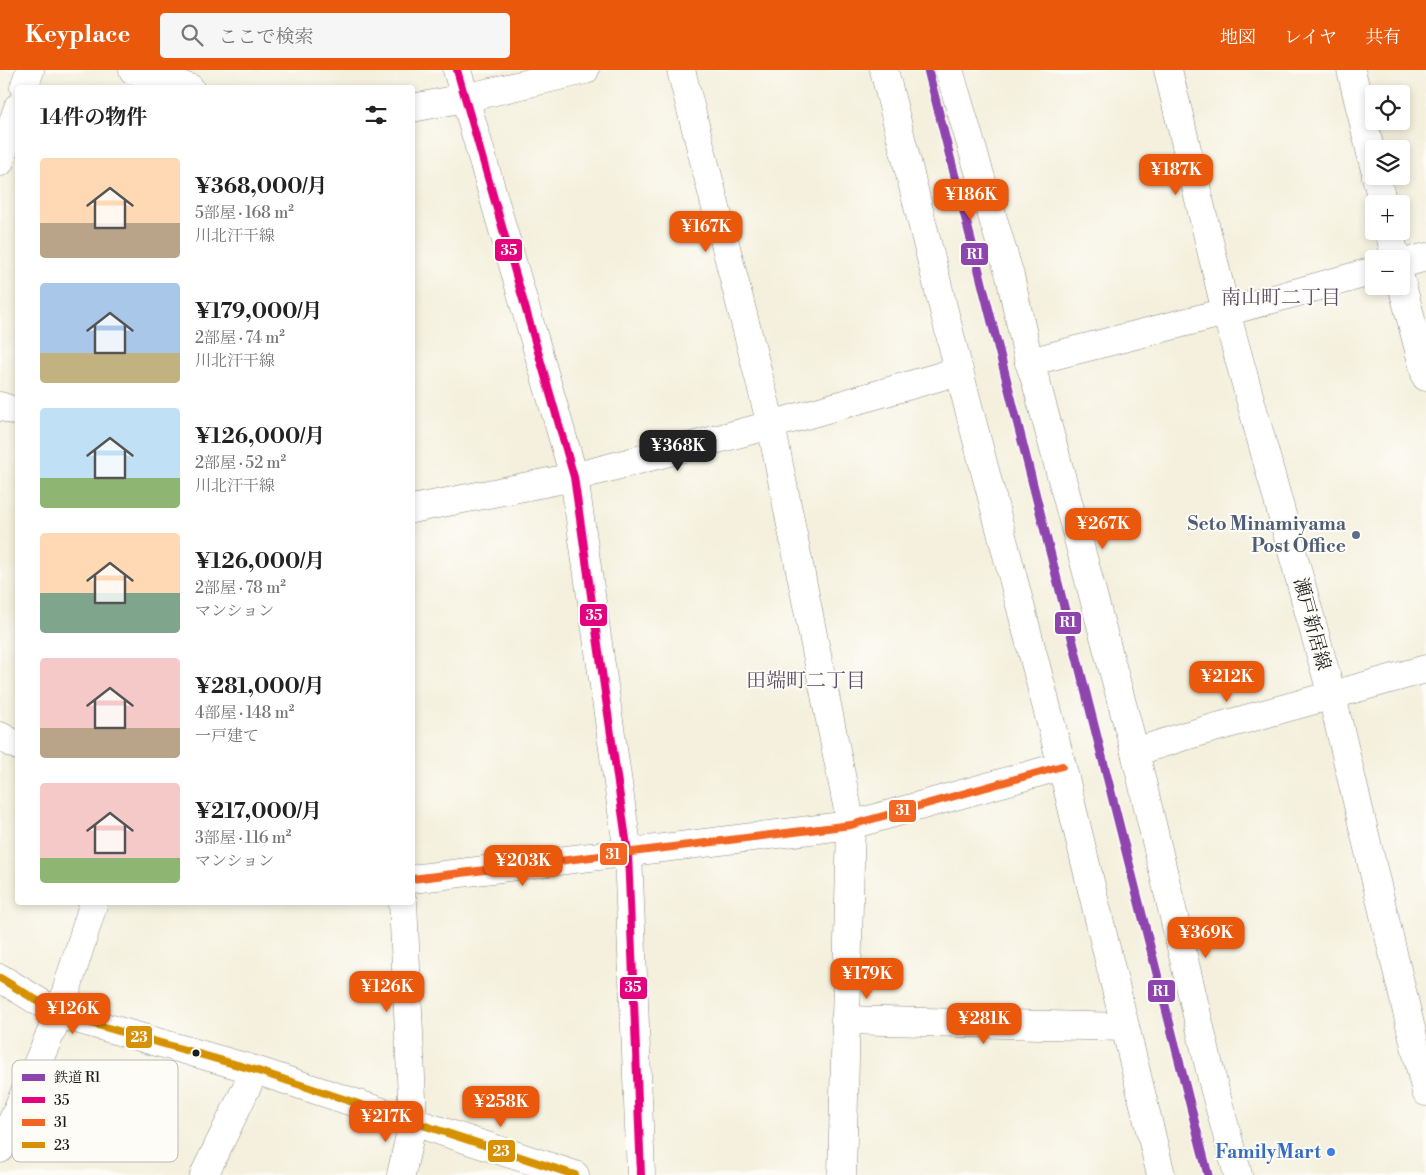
<!DOCTYPE html>
<html lang="ja">
<meta charset="utf-8">
<style>
body{margin:0;font-family:"Libre Bodoni","Noto Serif JP",serif;background:#f6f6f6;color:#222;height:100vh;display:flex;flex-direction:column;font-size:19px;white-space:nowrap}
*{box-sizing:border-box;margin:0}
p{font-size:16px;color:#767676}
.icon{flex:none;width:28px;height:28px;fill:none;stroke:currentColor;stroke-width:2;stroke-linecap:round;stroke-linejoin:round}
.map{position:relative;flex:1;overflow:hidden}
.panel{position:absolute;left:15px;top:15px;width:400px;height:820px;display:flex;flex-direction:column;background:#fff;border-radius:5px;box-shadow:0 2px 8px #0003}
.panel>*{flex:none}
.fabs{position:absolute;left:1365px;top:15px;display:grid;gap:10px}
.fabs a{display:grid;place-items:center;width:45px;height:45px;border-radius:5px;background:#fff;box-shadow:0 2px 8px #0003;font-size:25px}
.price{position:absolute;translate:-50% -42px;padding:0 11px;border-radius:10px;background:#ea580c;color:#fff;font-size:16px;line-height:32px;filter:drop-shadow(0 1px 2px #0008)}
.price::after{content:'';position:absolute;left:50%;top:30px;width:15px;height:11px;margin-left:-8px;background:inherit;clip-path:polygon(0 0,100% 0,50% 100%)}
.price.on{background:#222;color:#fff}
ul{padding:0;list-style:none}
li{display:flex;align-items:center;gap:15px;height:125px;padding:0 25px}
li span{display:grid;place-items:center;flex:none;width:140px;height:100px;border-radius:5px;color:#555}
li>.icon{margin-inline-start:auto}
span .icon{width:60px;height:60px;fill:#fffc;stroke-width:1}
li b{font-size:21px}
h2{display:flex;justify-content:space-between;align-items:center;height:60px;padding:0 25px;font-size:21px}
header{display:flex;align-items:center;gap:30px;box-sizing:border-box;height:70px;padding:0 25px;background:#ea580c;color:#fff}
header strong{font-size:24px}
nav{display:flex;gap:28px;margin-inline-start:auto;font-size:18px}
.search{width:350px;height:45px;background:#f6f6f6;display:flex;align-items:center;gap:12px;box-sizing:border-box;padding:0 18px;border-radius:5px;color:#767676;font-size:19px}
.map>svg:first-child{display:block}
</style>
<header>
<strong>Keyplace</strong>
<div class="search"><svg class="icon" aria-label="search" viewBox="0 0 24 24"><circle cx="10" cy="10" r="6"/><path d="M15 15l6 6"/></svg>ここで検索</div>
<nav><a>地図</a><a>レイヤ</a><a>共有</a></nav>
</header>
<div class="map">
<svg width="1426" height="1105" viewBox="0 0 1426 1105">
<rect width="100%" height="100%" fill="#fdfcf7"/>
<filter id="ink" filterUnits="userSpaceOnUse"><feTurbulence type="fractalNoise" baseFrequency=".02" numOctaves="2"/><feDisplacementMap in="SourceGraphic" scale="10" xChannelSelector="R" yChannelSelector="G"/><feConvolveMatrix kernelMatrix="1 2 1 2 8 2 1 2 1" color-interpolation-filters="sRGB"/></filter>
<filter id="wash" filterUnits="userSpaceOnUse"><feTurbulence type="fractalNoise" baseFrequency=".0096" numOctaves="4" result="noise"/><feDisplacementMap in="SourceGraphic" scale="20" xChannelSelector="R" yChannelSelector="G"/><feGaussianBlur stdDeviation="1.12" result="paint"/><feColorMatrix in="noise" values="0 0 0 0 0 0 0 0 0 0 0 0 0 0 0 0 0 1.4 0 .05"/><feComposite in="paint" operator="in"/></filter>
<g filter="url(#wash)">
<rect width="100%" height="100%" fill="#f4f0dd"/>
</g>
<g filter="url(#ink)">
<g fill="none" stroke-linecap="round" stroke-linejoin="round">
<g stroke="#88867c" stroke-width="29">
<g id="minor">
<path d="M133,0L190,18"/>
<path d="M681,0L771,355L851,755L842,1105"/>
<path d="M884,0L959,301L1062,696L1161,1105"/>
<path d="M949,0L1010,206L1029,292L1036,312L1135,682L1214,1017L1238,1105"/>
<path d="M1351,0L1374,96"/>
<path d="M24,18L30,0"/>
<path d="M412,38L465,28L585,0"/>
<path d="M0,92L18,37"/>
<path d="M1376,106L1383,134"/>
<path d="M1389,161L1396,189"/>
<path d="M1401,194L1426,187"/>
<path d="M1401,211L1426,307"/>
<path d="M1029,292L1226,242L1374,201"/>
<path d="M0,336L18,342"/>
<path d="M412,439L574,407L771,355L959,301"/>
<path d="M0,666L18,676"/>
<path d="M1135,682L1185,666L1426,599"/>
<path d="M412,809L851,755L1062,696"/>
<path d="M845,950L1125,957"/>
<path d="M0,1079L59,944L94,832"/>
<path d="M204,1105L255,1000"/>
<path d="M401,1105L413,1051L403,832"/>
</g>
</g>
<g stroke="#88867c" stroke-width="29">
<g id="tertiary">
<path d="M457,0L574,407L628,783L641,1105"/>
<path d="M1168,0L1226,242L1332,626L1426,1022"/>
<path d="M0,908L59,944L255,1000L575,1105"/>
</g>
</g>
<use href="#minor" stroke="#fff" stroke-width="28"/>
<use href="#tertiary" stroke="#fff" stroke-width="28"/>
<g stroke="#fdfcf7" stroke-width="11">
<path id="bus-1" d="M457,0L574,407L628,783L641,1105"/>
</g>
<g stroke="#fdfcf7" stroke-width="11">
<path id="bus-2" d="M412,809L851,755L1062,696"/>
</g>
<g stroke="#fdfcf7" stroke-width="11">
<path id="bus-3" d="M0,908L59,944L255,1000L575,1105"/>
</g>
<use href="#bus-1" stroke="#e5007d" stroke-width="8"/>
<use href="#bus-2" stroke="#f26522" stroke-width="8"/>
<use href="#bus-3" stroke="#d69104" stroke-width="8"/>
<g stroke="#fdfcf7" stroke-width="12">
<path id="rail-1" d="M928,0L1208,1105"/>
</g>
<use href="#rail-1" stroke="#8e44ad" stroke-width="9"/>
</g>
</g>
<circle fill="#5c6f8a" stroke="#fdfcf7" stroke-width="2" cx="1356" cy="465" r="5"/>
<circle fill="#1c1c1c" stroke="#fdfcf7" stroke-width="2" cx="196" cy="983" r="4.5"/>
<circle fill="#3f7fe0" stroke="#fdfcf7" stroke-width="2" cx="1331" cy="1082" r="5"/>
<g text-anchor="middle" dominant-baseline="central" stroke-width="4" stroke-linejoin="round" paint-order="stroke">
<g font-size="19" font-weight="bold" fill="#4e5e75" stroke="#fdfcf7" text-anchor="end">
<text x="1346" y="454">Seto Minamiyama<tspan x="1346" dy="22">Post Office</tspan></text>
</g>
<g font-size="19" fill="#1c1c1c" stroke="#fdfcf7">
<text transform="translate(1312 554) rotate(75)">瀬戸新居線</text>
</g>
<g font-size="19" font-weight="bold" fill="#366cbe" stroke="#fdfcf7" text-anchor="end">
<text x="1321" y="1082">FamilyMart</text>
</g>
<g font-size="20" fill="#594b65" stroke="#fdfcf7">
<text x="1281" y="228">南山町二丁目</text>
<text x="806" y="611">田端町二丁目</text>
</g>
</g>
<rect x="12" y="990" width="166" height="102" rx="8" fill="#fdfcf7" stroke="#bab9b5" stroke-width="1"/>
<rect x="22" y="1004" width="23" height="7" fill="#8e44ad"/>
<rect x="22" y="1027" width="23" height="6" fill="#e5007d"/>
<rect x="22" y="1049" width="23" height="7" fill="#f26522"/>
<rect x="22" y="1072" width="23" height="6" fill="#d69104"/>
<g font-size="14" fill="#1c1c1c">
<text x="54" y="1012">鉄道 R1</text>
<text x="54" y="1035">35</text>
<text x="54" y="1057">31</text>
<text x="54" y="1080">23</text>
</g>
<g stroke="#fdfcf7" stroke-width="2">
<rect x="494" y="168" width="29" height="24" rx="5" fill="#e5007d"/>
<rect x="960" y="172" width="29" height="24" rx="5" fill="#8e44ad"/>
<rect x="579" y="533" width="29" height="24" rx="5" fill="#e5007d"/>
<rect x="1054" y="541" width="28" height="24" rx="5" fill="#8e44ad"/>
<rect x="888" y="729" width="29" height="24" rx="5" fill="#f26522"/>
<rect x="599" y="772" width="29" height="24" rx="5" fill="#f26522"/>
<rect x="619" y="906" width="29" height="24" rx="5" fill="#e5007d"/>
<rect x="1147" y="909" width="29" height="24" rx="5" fill="#8e44ad"/>
<rect x="125" y="955" width="28" height="24" rx="5" fill="#d69104"/>
<rect x="487" y="1069" width="29" height="24" rx="5" fill="#d69104"/>
</g>
<g font-size="14" text-anchor="middle" font-weight="bold" fill="#fff">
<text x="509" y="185">35</text>
<text x="975" y="189">R1</text>
<text x="594" y="550">35</text>
<text x="1068" y="557">R1</text>
<text x="903" y="745">31</text>
<text x="613" y="789">31</text>
<text x="633" y="922">35</text>
<text x="1161" y="926">R1</text>
<text x="139" y="972">23</text>
<text x="501" y="1086">23</text>
</g>
</svg>
<div class="fabs">
<a><svg class="icon" aria-label="locate" viewBox="0 0 24 24"><circle cx="12" cy="12" r="6"/><path d="M12 2v4M12 18v4M2 12h4M18 12h4"/></svg></a>
<a><svg class="icon" aria-label="layers" viewBox="0 0 24 24"><path d="M12 4l9 5-9 5-9-5zM3 14l9 5 9-5"/></svg></a>
<a>+</a>
<a>−</a>
</div>
<b class="price" style="left:1176px;top:126px">¥187K</b>
<b class="price" style="left:971px;top:151px">¥186K</b>
<b class="price" style="left:706px;top:183px">¥167K</b>
<b class="price on" style="left:678px;top:402px">¥368K</b>
<b class="price" style="left:1103px;top:480px">¥267K</b>
<b class="price" style="left:1227px;top:633px">¥212K</b>
<b class="price" style="left:523px;top:817px">¥203K</b>
<b class="price" style="left:1206px;top:889px">¥369K</b>
<b class="price" style="left:867px;top:930px">¥179K</b>
<b class="price" style="left:387px;top:943px">¥126K</b>
<b class="price" style="left:73px;top:965px">¥126K</b>
<b class="price" style="left:984px;top:975px">¥281K</b>
<b class="price" style="left:501px;top:1058px">¥258K</b>
<b class="price" style="left:386px;top:1073px">¥217K</b>
<section class="panel">
<h2>14件の物件<svg class="icon" aria-label="filters" viewBox="0 0 24 24"><path d="M4 7h16M4 17h16"/><circle cx="9" cy="7" r="2"/><circle cx="15" cy="17" r="2"/></svg></h2>
<ul>
<li><span style="background:linear-gradient(#ffd9b3 65%,#b9a48a 0)"><svg class="icon" aria-label="home" viewBox="0 0 24 24"><path d="M3 11l9-7 9 7M6 9v11h12V9"/></svg></span><div><b>¥368,000/月</b><p>5部屋 · 168 m²</p><p>川北汗干線</p></div></li>
<li><span style="background:linear-gradient(#a9c7e8 70%,#c2b280 0)"><svg class="icon" aria-label="home" viewBox="0 0 24 24"><path d="M3 11l9-7 9 7M6 9v11h12V9"/></svg></span><div><b>¥179,000/月</b><p>2部屋 · 74 m²</p><p>川北汗干線</p></div></li>
<li><span style="background:linear-gradient(#bfe0f5 70%,#8fb573 0)"><svg class="icon" aria-label="home" viewBox="0 0 24 24"><path d="M3 11l9-7 9 7M6 9v11h12V9"/></svg></span><div><b>¥126,000/月</b><p>2部屋 · 52 m²</p><p>川北汗干線</p></div></li>
<li><span style="background:linear-gradient(#ffd9b3 60%,#7fa58c 0)"><svg class="icon" aria-label="home" viewBox="0 0 24 24"><path d="M3 11l9-7 9 7M6 9v11h12V9"/></svg></span><div><b>¥126,000/月</b><p>2部屋 · 78 m²</p><p>マンション</p></div></li>
<li><span style="background:linear-gradient(#f6c9c9 70%,#b9a48a 0)"><svg class="icon" aria-label="home" viewBox="0 0 24 24"><path d="M3 11l9-7 9 7M6 9v11h12V9"/></svg></span><div><b>¥281,000/月</b><p>4部屋 · 148 m²</p><p>一戸建て</p></div></li>
<li><span style="background:linear-gradient(#f6c9c9 75%,#8fb573 0)"><svg class="icon" aria-label="home" viewBox="0 0 24 24"><path d="M3 11l9-7 9 7M6 9v11h12V9"/></svg></span><div><b>¥217,000/月</b><p>3部屋 · 116 m²</p><p>マンション</p></div></li>
</ul>
</section>
</div>
